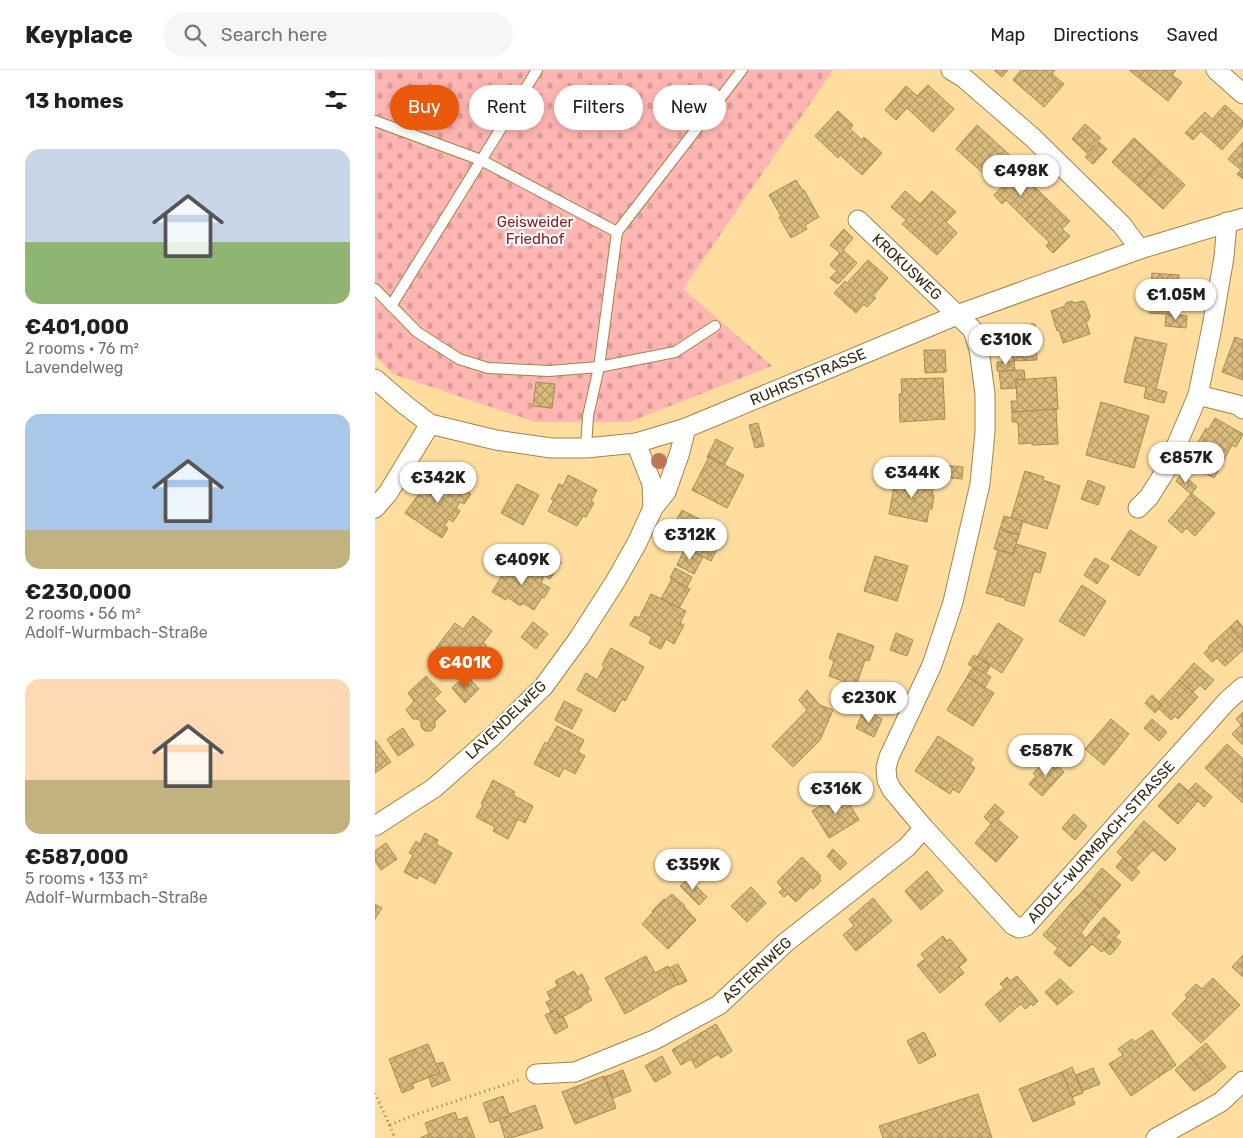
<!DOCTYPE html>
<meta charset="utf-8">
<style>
body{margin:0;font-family:Rubik,sans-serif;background:#f6f6f6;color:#202124;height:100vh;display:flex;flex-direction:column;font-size:19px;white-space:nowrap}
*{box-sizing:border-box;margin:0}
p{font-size:16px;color:#757577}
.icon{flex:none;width:28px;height:28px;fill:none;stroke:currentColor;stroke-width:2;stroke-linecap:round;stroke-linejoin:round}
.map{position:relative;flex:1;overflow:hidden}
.sheet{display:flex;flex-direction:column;background:#fff;width:375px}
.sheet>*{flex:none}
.banner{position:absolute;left:15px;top:15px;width:475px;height:45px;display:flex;gap:10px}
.price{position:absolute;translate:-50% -42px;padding:0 11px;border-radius:18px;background:#fff;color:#222;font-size:16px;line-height:32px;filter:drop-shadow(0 1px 2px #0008)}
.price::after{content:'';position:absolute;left:50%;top:30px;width:15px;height:11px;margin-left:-8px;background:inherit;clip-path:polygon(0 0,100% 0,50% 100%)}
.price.current{background:#ea580c;color:#fff}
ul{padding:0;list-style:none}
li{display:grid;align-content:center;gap:10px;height:265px;padding:0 25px}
li span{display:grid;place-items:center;height:155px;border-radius:15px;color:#555}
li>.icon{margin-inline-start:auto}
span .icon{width:90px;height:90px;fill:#fffc;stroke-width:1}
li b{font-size:21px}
h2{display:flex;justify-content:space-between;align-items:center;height:60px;padding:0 25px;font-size:21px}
.tag{padding:0 18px;border-radius:22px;background:#fff;box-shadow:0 2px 8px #0003;font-size:18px;line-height:45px}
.tag.current{background:#ea580c;color:#fff}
header{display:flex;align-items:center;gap:30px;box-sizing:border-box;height:70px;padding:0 25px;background:#fff;border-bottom:1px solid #e0e0e0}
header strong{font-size:24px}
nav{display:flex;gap:28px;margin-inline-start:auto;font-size:18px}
.search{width:350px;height:45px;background:#f6f6f6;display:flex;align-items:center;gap:12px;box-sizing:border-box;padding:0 18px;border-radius:28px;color:#757577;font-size:19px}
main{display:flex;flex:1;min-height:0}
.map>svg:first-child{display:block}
</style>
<header>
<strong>Keyplace</strong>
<div class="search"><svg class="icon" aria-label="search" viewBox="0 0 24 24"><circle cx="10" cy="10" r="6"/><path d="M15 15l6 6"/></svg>Search here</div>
<nav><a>Map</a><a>Directions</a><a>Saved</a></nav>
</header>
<main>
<section class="sheet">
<h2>13 homes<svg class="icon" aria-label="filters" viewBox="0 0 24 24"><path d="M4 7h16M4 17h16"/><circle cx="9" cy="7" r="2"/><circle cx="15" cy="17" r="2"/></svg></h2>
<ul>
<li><span style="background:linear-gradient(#c9d6e8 60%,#8fb573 0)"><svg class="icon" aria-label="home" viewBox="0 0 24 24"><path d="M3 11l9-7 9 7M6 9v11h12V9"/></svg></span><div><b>€401,000</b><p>2 rooms · 76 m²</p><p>Lavendelweg</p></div></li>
<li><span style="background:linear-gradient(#a9c7e8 75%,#c2b280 0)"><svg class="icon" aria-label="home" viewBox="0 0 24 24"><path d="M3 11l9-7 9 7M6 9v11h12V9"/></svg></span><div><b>€230,000</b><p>2 rooms · 56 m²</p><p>Adolf-Wurmbach-Straße</p></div></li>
<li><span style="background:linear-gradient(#ffd9b3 65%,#c2b280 0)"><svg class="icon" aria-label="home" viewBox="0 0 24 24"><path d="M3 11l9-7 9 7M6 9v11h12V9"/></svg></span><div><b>€587,000</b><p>5 rooms · 133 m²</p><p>Adolf-Wurmbach-Straße</p></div></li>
</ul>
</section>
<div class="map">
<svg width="868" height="1068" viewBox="0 0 868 1068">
<defs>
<pattern id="cemetery-stones" width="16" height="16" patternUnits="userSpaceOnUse" patternTransform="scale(1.25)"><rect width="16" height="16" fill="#ffb5b1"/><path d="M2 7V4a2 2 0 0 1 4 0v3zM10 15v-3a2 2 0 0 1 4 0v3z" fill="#db9c97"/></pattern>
<pattern id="building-cross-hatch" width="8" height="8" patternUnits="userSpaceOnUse" patternTransform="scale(1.25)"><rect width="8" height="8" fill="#dbbb7d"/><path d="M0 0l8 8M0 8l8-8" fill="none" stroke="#b29865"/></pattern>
</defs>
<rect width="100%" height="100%" fill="#fedd9f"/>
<path fill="url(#cemetery-stones)" d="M0,0H458L308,219L397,296L254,352H160L18,304L0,285Z"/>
<g fill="url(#building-cross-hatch)" stroke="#aa8c4f">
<path d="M619,0H633L627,7Z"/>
<path d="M646,0H680L677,4L689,14L669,37L638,10Z"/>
<path d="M754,0H801L797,5L807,12L793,31Z"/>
<path d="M553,15L579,39L558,62L532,38L521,50L510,40L531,16L542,26Z"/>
<path d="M850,35L868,51V56L847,80L826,61L818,70L810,63L830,42L837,49Z"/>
<path d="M463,41L478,55L475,59L487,70L489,67L507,83L487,105L465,85L463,88L440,66Z"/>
<path d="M710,54L726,68L712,83L697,69Z"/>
<path d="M602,55L639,89L618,112L581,79Z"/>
<path d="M759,68L785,92L763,116L737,92Z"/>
<path d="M724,72L732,79L718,94L710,87Z"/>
<path d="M868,72V109L862,104L866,100L853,89Z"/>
<path d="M785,92L810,115L788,139L763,116Z"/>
<path d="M649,106L672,129L651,150L631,130L627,134L619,125L635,108L641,113Z"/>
<path d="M421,110L428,121L429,120L444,147L430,155L432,159L416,168L404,147L406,146L394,125Z"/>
<path d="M530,121L545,134L557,121L581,142L571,152L582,163L562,185L527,154L531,150L516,137Z"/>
<path d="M672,129L695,151L687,159L695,166L678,183L671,176L674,172L651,150Z"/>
<path d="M469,159L478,168L468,180L482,193L463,214L455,208L462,201L455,195L465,183L455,175Z"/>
<path d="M493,190L513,208L498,226L501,228L492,237L489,234L481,243L459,223L470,211L472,213Z"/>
<path d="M777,203L804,205L802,245L774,243Z"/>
<path d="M696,231L700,233L707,231L710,232L715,246L713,251H711L715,264L688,273L684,260L682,261L676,241L690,236L691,233Z"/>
<path d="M791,244L812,246L811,258L790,256Z"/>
<path d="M660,254L662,290L638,291L636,255Z"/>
<path d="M760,267L792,274L781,319L792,322L789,333L769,328L771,317L749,312Z"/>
<path d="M860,267L868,270V310L847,302Z"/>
<path d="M549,280H570L571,302L550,303Z"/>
<path d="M639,291L640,300L622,301V292Z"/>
<path d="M649,300L650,309L641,310V318L626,319L624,301Z"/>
<path d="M681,307L683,339L637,342L636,331H642L641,310Z"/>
<path d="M568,308L570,349L525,352L524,324H527L526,309Z"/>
<path d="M161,312L180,314L177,338L158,336Z"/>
<path d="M726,332L774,346L759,398L711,385Z"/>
<path d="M681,339L683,374L657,375V373L644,374L643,352H637V342Z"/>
<path d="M840,348L868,364L861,377L857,375L839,408L812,393L831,358L833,360Z"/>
<path d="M383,353L389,376L380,378L374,355Z"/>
<path d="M341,369L358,378L349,395L334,387L333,388L332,387Z"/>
<path d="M334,387L369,405L352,438L317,420Z"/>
<path d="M567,395L588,397L587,409L566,407Z"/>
<path d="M60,400L96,424L89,434L85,432L81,438L85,441L78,452L74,449L69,456L73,458L67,468L30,443L43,425L45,426L50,419L48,418Z"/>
<path d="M650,401L669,407L668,410L685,416L672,459L636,448Z"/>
<path d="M807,404L822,417L816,424L801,411Z"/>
<path d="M193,405L222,420L216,431L219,433L211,447L208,446L202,456L173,441L179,430L176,429L184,414L188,416Z"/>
<path d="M521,406L559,414L557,425H559L557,439H554L552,452L514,444Z"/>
<path d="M713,410L730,417L723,435L706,429Z"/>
<path d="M142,414L164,425L148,455L126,443Z"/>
<path d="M816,423L840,443L820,466L811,458L807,463L793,451L816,424Z"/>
<path d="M307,440L334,454L332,457L343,463L339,470L345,473L336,491L295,470L302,456L299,454Z"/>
<path d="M629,446L648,451L644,465L625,459Z"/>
<path d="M625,459L644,465L638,484L619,479Z"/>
<path d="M755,460L782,477L764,506L736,489Z"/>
<path d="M641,474L671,483L665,503L659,501L649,536L630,530V528L611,523L623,480L638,484Z"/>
<path d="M310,478L328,487L319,504L302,495Z"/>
<path d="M169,482L186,492L175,509L170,506V504L159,498Z"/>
<path d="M156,485L164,490L157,502L149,498Z"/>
<path d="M500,486L533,496L522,531L489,521Z"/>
<path d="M720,488L734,496L722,514L709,505Z"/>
<path d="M136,490L157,502L159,498L170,504L166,513L175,518L169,528L167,527L159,540L148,533L147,535H144L132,527L131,530L117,522Z"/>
<path d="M300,498L317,507L312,517L295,508Z"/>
<path d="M297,509L315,519L304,538L286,529Z"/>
<path d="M707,515L731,531L709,566L684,551Z"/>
<path d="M276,524L311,541L305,553L309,555L299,574L291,569L286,579L274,573L277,567L255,555L260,546L264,548Z"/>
<path d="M98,546L117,561L108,573L111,575L112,580L109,584L104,585L101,583L92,595L76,584L73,587L61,578L80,553L88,559Z"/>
<path d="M862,550L868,557V569L867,571L855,557Z"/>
<path d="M158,552L173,564L161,579L146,567Z"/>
<path d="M623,553L648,569L627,603L602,587Z"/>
<path d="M855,557L868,572V580L850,596L842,588L837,592L829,583L834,578L833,577Z"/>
<path d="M463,563L499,576L494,591L490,590L481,616L454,606L459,591L454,588Z"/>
<path d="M521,563L538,570L532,586L515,580Z"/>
<path d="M236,578L269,597L250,631L247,629L240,642L202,620L211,603L222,610L229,597L227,595Z"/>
<path d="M599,585L615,596L610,605L593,594Z"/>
<path d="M819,593L839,610L830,620L825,615L818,622L804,610Z"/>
<path d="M598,597L616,607L610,617L592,607Z"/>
<path d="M91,605L104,619L90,633L77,618Z"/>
<path d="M51,606L66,622L59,629L71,641L60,651V657L56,661H50L46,657V652L43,649H38L31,640L39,631L33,623Z"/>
<path d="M592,607L619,623L598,656L572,640Z"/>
<path d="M804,610L823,627L803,649L800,646L796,650L783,638L787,635L784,632Z"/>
<path d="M432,620L445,635L458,640L445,670L418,697L397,676L432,640L424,630Z"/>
<path d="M777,625L787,635L780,643L770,633Z"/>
<path d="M189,631L207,640L197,659L180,650Z"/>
<path d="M489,640L507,649L499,667L481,658Z"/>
<path d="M868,642V657L861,649Z"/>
<path d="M736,649L754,664L729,695L710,679Z"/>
<path d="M777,649L792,662L784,671L769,658Z"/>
<path d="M866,655L868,657V675L857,664Z"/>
<path d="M182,656L209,670L203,682L210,686L200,704L189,698L184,707L159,694L170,672L172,674Z"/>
<path d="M28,658L39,675L23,686L12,669Z"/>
<path d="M563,666L598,689L595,694L600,698L584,723L578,719L575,724L540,701Z"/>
<path d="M0,670L16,692L0,703Z"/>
<path d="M852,674L868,689V733L830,698Z"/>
<path d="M676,690L689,702L667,726L654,714L661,706L658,703L666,695L668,698Z"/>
<path d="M469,709L475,719L459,727L454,718Z"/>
<path d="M118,710L140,722L138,725L158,736L150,753L143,749L133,769L118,761L120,757L101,747L108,735L106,734Z"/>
<path d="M804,713L824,730L803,754L783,736Z"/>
<path d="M821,713L837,727L829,737L813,721Z"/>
<path d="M467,722L484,750L454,768L437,741Z"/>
<path d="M620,734L629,742L622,750L621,748L616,754L609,747Z"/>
<path d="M699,744L712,756L700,770L687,758Z"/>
<path d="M621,748L643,767L621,792L600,773Z"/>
<path d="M769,751L801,779L790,791L759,762Z"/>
<path d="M760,762L779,779L760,799L742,782Z"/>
<path d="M50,763L63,770L61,774L77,783L60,814L44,805L42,809L29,802L38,785L34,783L41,771L45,774Z"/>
<path d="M11,773L22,789L6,800L0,791V781Z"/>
<path d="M458,779L472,793L465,800L452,786Z"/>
<path d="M427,787L446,806L444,808L446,811L438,819L436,817L421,832L413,824L409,827L404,822L408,819L402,812Z"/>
<path d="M748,788L765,802L757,811L741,797Z"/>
<path d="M727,798L746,815L726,838L708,821Z"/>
<path d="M552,801L568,821L546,840L530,821Z"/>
<path d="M313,808L332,827L324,835L305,816Z"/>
<path d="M376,817L391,833L372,852L356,836Z"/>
<path d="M708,821L726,838L714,852L696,833Z"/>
<path d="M297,824L310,836L309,837L321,850L293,879L267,854L278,842L277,841L289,829L290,830Z"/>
<path d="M498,828L517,851L481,881L468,865L479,856L474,849Z"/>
<path d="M696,833L714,852L706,863L711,868L720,857L735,873L727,882L717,874L695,897L679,883L683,878L668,865Z"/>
<path d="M0,834L7,838L0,849Z"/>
<path d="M729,847L745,862L735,873L720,857Z"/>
<path d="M568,866L572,871L575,869L592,890L584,897L589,903L565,923L542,895L550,889L546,884Z"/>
<path d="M740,867L746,872L740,880L735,873Z"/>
<path d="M735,873L740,880L735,885L729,880Z"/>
<path d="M868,885V907L857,897Z"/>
<path d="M271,886L280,903L293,896L303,914L250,944L230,908Z"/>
<path d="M303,894L312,911L304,915L294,898Z"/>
<path d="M199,901L202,907L207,904L214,919L212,921L217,930L207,935L208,936L185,948L181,940L176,942L171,932L176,930L172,922L183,916L180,911Z"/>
<path d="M642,906L663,931L658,936L656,934L650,939L646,934L625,952L610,934L629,918L625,914L632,907L635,911Z"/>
<path d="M838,908L865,935L826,973L797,944L812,928L810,925L821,914L827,919Z"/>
<path d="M685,909L698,922L682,935L670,922Z"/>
<path d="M181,940L185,948L188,946L193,957L180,964L170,945Z"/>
<path d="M341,954L357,981L346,988L343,984L321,998L316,989L306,995L297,980Z"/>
<path d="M777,960L801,995L756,1026L734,994L748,985L743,979L757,969L759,972Z"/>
<path d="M549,962L561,985L544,994L532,971Z"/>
<path d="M831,973L851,997L835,1010L815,987Z"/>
<path d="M53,974L65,1003L37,1014L39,1018L27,1023L14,989Z"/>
<path d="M287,986L296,1003L280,1012L270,996Z"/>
<path d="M815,987L835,1010L819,1021L800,1000Z"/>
<path d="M68,992L75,1010L57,1017L54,1007L65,1003L61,994Z"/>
<path d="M697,997L708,1023L697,1027L687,1002Z"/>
<path d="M718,998L725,1014L707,1021L701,1005Z"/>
<path d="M248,1000L256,1021L238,1028L230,1007Z"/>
<path d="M687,1002L700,1034L658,1052L644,1019Z"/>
<path d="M229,1006L241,1038L200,1054L187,1022Z"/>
<path d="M603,1024L617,1068H508L504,1056Z"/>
<path d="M128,1026L135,1046L115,1053L108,1033Z"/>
<path d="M160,1035L168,1058L136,1068H130L124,1049L135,1046V1044Z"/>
<path d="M80,1042L83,1050L92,1047L100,1068H45L54,1064L50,1053Z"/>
</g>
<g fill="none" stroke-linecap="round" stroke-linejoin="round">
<g stroke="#a28347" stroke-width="12">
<g id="service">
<path d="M0,51L106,90L242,162"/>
<path d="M0,219L42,262L84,289L113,298L174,301L224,297L300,282L340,256"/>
<path d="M16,236L162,0"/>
<path d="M211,378L213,346L224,297L242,162L367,0"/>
</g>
</g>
<g stroke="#a28347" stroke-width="21">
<g id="minor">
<path d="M576,0L589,8L657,67L746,154L765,179"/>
<path d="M841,0L868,24"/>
<path d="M483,150L598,260L604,279L610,324V362L605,414L578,532L557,595L514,687L511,698L512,710L517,720L549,758L638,855L644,858L651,856L852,631L868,617"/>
<path d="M0,309L29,334L55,354L121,370L176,378H211L261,373L311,358L582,245L765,179L868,148"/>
<path d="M823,325L863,335L868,339"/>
<path d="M261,373L277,414L278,438"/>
<path d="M0,438L13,423L55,354"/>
<path d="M763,438L774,427L791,400L823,325L837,257L849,187L852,152"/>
<path d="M0,756L59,718L118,666L169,616L204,568L240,512L262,473L278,438L291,422L305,382L311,358"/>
<path d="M161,1004L200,1002L279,970L344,935L410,873L532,777L549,758"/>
<path d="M781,1068L846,1032L868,1011"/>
</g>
</g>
<g stroke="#927c52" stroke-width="3" stroke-dasharray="1 4" stroke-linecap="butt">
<path d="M0,1023L20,1068"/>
<path d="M15,1055L42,1044L144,1010"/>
</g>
<use href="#service" stroke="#fff" stroke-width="10"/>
<use href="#minor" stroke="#fff" stroke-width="19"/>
</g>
<circle fill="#bf745c" cx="284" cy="391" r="8"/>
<g text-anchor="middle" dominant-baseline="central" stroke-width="4.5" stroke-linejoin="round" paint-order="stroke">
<g font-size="15" fill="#8b1e25" stroke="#fff">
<text x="160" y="152">Geisweider<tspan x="160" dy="17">Friedhof</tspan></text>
</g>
<g font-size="15" fill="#372b11" stroke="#fff">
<text transform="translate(532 197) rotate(43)">KROKUSWEG</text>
<text transform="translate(433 307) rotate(-23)">RUHRSTSTRASSE</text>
<text transform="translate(131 650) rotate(-44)">LAVENDELWEG</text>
<text transform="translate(726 772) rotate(-48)">ADOLF-WURMBACH-STRASSE</text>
<text transform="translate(382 900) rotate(-43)">ASTERNWEG</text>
</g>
</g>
</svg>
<b class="price" style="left:646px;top:127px">€498K</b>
<b class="price" style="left:801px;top:251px">€1.05M</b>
<b class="price" style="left:631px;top:296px">€310K</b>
<b class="price" style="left:811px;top:414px">€857K</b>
<b class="price" style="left:537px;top:429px">€344K</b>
<b class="price" style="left:63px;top:434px">€342K</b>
<b class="price" style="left:315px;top:491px">€312K</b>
<b class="price" style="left:147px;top:516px">€409K</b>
<b class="price current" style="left:90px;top:619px">€401K</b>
<b class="price" style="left:494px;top:654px">€230K</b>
<b class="price" style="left:671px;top:707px">€587K</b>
<b class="price" style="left:461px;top:745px">€316K</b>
<b class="price" style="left:318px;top:821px">€359K</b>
<div class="banner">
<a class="tag current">Buy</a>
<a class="tag">Rent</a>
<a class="tag">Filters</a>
<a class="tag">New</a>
</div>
</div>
</main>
